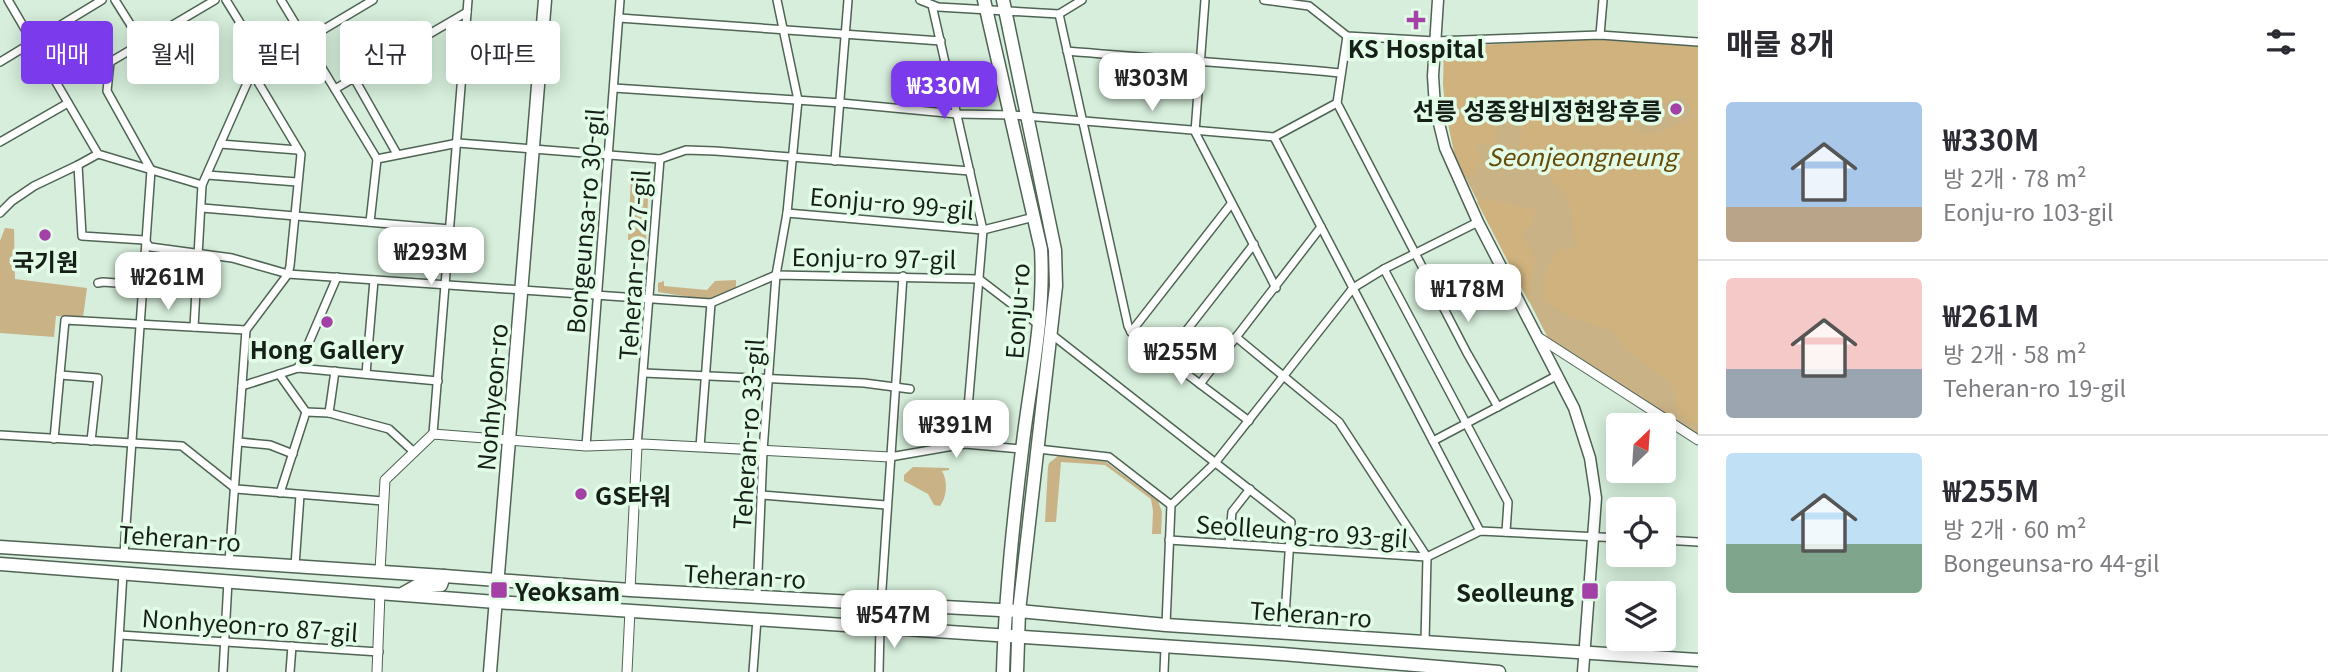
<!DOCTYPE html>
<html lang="ko">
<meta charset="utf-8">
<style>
body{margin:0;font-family:Georgia,"Noto Sans KR",serif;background:#f2f2f3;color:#2b2b33;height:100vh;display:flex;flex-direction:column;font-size:26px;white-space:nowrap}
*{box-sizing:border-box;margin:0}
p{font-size:23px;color:#7c7c81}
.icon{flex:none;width:38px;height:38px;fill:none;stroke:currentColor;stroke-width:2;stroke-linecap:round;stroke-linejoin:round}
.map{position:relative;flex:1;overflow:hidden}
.details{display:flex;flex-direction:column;background:#fff;width:630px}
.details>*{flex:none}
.hud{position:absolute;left:21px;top:21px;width:665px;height:63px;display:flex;gap:14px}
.needle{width:46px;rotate:25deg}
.fabs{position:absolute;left:1606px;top:413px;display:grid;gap:14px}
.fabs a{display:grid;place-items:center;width:70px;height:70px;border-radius:7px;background:#fff;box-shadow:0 4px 18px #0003;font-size:35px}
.price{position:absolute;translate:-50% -60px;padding:0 16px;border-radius:14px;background:#fff;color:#222;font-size:23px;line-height:46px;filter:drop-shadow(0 2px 4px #0008)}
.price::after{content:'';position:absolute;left:50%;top:42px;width:21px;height:16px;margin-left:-10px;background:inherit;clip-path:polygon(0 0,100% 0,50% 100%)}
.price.on{background:#7c3aed;color:#fff}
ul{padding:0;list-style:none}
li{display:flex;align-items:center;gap:21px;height:175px;padding:0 28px}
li+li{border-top:2px solid #e1e1e2}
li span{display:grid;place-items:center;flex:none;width:196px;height:140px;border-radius:7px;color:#555}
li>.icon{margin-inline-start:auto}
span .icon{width:84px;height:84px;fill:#fffc;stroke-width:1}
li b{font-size:30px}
h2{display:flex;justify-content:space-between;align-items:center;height:84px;padding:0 28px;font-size:30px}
.chip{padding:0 24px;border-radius:7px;background:#fff;box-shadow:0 4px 18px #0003;font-size:24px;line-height:63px}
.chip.on{background:#7c3aed;color:#fff}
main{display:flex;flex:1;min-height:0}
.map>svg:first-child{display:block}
</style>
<main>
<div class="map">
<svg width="1698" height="672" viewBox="0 0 1698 672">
<rect width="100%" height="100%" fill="#d6eedb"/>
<g fill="#cab287">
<path d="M1602,39L1698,47V438L1603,374L1549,340L1455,157L1446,114L1443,85L1444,47Z"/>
<path d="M631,177L649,178L646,240H628Z"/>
<path d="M5,228L14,229L15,279L87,288L83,318L56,316L54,337L0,333V241Z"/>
<path d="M736,280V291L709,300L658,292V283L664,281V286L707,290L715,281Z"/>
<path d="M1058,456L1106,462L1158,501L1162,512L1161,534H1152L1153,511L1151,499L1105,465L1061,462L1056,522H1045L1048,467L1049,463Z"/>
<path d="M913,467L949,468V470L942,471C948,481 947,497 940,506L934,505L928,494L904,481V475Z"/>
</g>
<g fill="#cfb27e" fill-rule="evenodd">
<path d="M1602,39L1698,47V425L1688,421L1676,409L1675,390L1670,383L1628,351L1611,330L1571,318L1543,300C1541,279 1547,261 1562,247L1569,250L1574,248C1576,240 1573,235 1573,227C1573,187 1555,194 1543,164L1522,155L1523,150L1519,149L1522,128C1515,121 1507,120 1498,124L1495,145L1477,144L1476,150L1482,158L1474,174L1464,177C1446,135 1443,92 1444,47ZM1679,97L1686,99L1692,112L1690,119C1676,125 1649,141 1635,129L1636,114Z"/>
<path d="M1483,198L1533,209L1536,214L1532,225L1522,232V238L1535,257L1529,302L1477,202Z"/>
</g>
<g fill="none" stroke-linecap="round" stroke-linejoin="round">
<g stroke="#4f6454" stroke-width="10">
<g id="minor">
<path d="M8,0L98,154L202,185"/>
<path d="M115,0L142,43"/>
<path d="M226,0L255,47L252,72L301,154L290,266L288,274L246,330L229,562"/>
<path d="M281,0L377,159L370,222"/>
<path d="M920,0L938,7L1059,14L1082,0"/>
<path d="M1205,0L1195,132L1276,288"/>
<path d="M1264,0L1309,6L1347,36L1435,41L1600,35L1698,42"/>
<path d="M932,5L983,230L965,444"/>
<path d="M1059,14L1128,326L1131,332L1249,421"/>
<path d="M619,18L941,41"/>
<path d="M1600,35L1603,0"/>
<path d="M1347,36L1337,103L1467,353L1498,407"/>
<path d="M1067,51C1158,59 1249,64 1340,73"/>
<path d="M0,62L102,0"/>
<path d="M354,78L397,154"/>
<path d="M614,88L841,103L957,114L1012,115L1274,137L1337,103"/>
<path d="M335,89L467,12"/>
<path d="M1274,137L1480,531"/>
<path d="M0,142L68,103"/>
<path d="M220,144L298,150"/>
<path d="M98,154L78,165L82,236L144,240L150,247L232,258L288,274L711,303L776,275L979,279L1039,325"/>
<path d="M377,159L458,143L660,159L686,150L715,151L970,171"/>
<path d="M835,161L848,0"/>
<path d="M207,175L297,182"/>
<path d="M202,208L450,229"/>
<path d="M0,213L12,201L34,186L78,165"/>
<path d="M787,213L983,230L1034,217"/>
<path d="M1384,269L1508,502L1506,532"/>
<path d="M98,283L103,282L144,285"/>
<path d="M194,327L202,185L252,72L373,0"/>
<path d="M1131,332L1231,204"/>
<path d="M1051,334L1291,522L1284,632"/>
<path d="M1236,337L1339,422L1427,557L1425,642"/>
<path d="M1165,358L1254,244"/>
<path d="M298,368L337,277"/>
<path d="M644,373L864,383L910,389"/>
<path d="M279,374L306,412"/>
<path d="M366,374L374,280"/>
<path d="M60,375L98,378L91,441"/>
<path d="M1200,384L1321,227"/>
<path d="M242,386L298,368L438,381"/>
<path d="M306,412L329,413L389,429L414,452"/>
<path d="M329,413L335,371"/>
<path d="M433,434L468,0"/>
<path d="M0,435L182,446L236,489L383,501"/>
<path d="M54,439L65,320L246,330"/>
<path d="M1433,441L1558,375"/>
<path d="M239,442L270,445L293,454"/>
<path d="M586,446L620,0"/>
<path d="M637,446L660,159"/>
<path d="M700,447L711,303"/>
<path d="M1038,449L1109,457L1171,505"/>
<path d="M890,457L965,444L1022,449"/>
<path d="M280,493L306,412"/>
<path d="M761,495L886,505"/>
<path d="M1169,540L1427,557L1480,531L1619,538"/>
<path d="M1664,540L1698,542"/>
<path d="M1229,544L1232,512L1250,489"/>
<path d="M124,554L151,170L107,91L110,62L215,0"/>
<path d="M295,566L300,495"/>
<path d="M757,596L763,451L776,275L787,213L798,100L777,0"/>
<path d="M881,604L903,276"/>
<path d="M1166,625L1171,505L1215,463L1353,288L1384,269L1478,222"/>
<path d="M120,635L379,652"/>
<path d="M117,672L123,573"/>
<path d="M223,672L228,581"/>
<path d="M290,672L292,646"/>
<path d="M753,672L757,619"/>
<path d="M879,672L880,627"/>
<path d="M1164,672L1165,647"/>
</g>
</g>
<g stroke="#4f6454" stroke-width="11">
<g id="tertiary">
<path d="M1538,337L1698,440"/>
<path d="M380,571L385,480L433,434L586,446L643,444L890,457"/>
<path d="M630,590L637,446"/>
<path d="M377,672L380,593"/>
<path d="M627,672L630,610"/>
</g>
</g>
<g stroke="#4f6454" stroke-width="13">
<path id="secondary" d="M1438,0L1433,76L1435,107L1445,148L1478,222L1574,408L1590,458L1596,498L1583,672"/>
</g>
<g stroke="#4f6454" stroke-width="15">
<g id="primary">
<path d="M984,0L1041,249C1045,318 1030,381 1022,450C1013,523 1005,598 1003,672"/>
<path d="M1003,0L1055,250L1056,286L1019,611L1017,672"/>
<path d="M0,547L444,576L630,590L1019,611L1166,625L1698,660"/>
<path d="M0,564L496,602L1282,654L1499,672"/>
<path d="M402,594L418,585H441L444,576"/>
<path d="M490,672L545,0"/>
</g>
</g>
<use href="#minor" stroke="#fff" stroke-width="7"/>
<use href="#tertiary" stroke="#fff" stroke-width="9"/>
<use href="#secondary" stroke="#fff" stroke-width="10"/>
<use href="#primary" stroke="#fff" stroke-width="12"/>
</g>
<g fill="#a341a7" stroke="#e3fce8" stroke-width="2.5">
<path d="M1412.5 9.5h7v7h7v7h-7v7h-7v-7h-7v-7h7z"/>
<circle cx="1676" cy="109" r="7"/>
<circle cx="45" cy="235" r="7"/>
<circle cx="327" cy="322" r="7"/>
<circle cx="581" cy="494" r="7"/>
<rect x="490" y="581" width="18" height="18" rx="3.5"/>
<rect x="1581" y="582" width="18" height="18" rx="3.5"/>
</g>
<g text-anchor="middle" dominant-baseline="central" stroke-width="7" stroke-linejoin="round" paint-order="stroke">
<g font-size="24" font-weight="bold" fill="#161f18" stroke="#e3fce8">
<text x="1416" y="47">KS Hospital</text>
<text x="1662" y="109" text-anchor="end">선릉 성종왕비정현왕후릉</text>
<text x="45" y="260">국기원</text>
<text x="327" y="348">Hong Gallery</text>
<text x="595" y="494" text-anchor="start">GS타워</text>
<text x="515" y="590" text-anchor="start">Yeoksam</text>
<text x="1574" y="591" text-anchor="end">Seolleung</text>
</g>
<g font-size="24" font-style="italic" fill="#674b08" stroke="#e3fce8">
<text x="1582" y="155">Seonjeongneung</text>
</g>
<g font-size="24" fill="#161f18" stroke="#e3fce8">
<text transform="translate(892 202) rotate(5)">Eonju-ro 99-gil</text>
<text transform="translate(584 221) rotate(-85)">Bongeunsa-ro 30-gil</text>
<text transform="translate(874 257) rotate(1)">Eonju-ro 97-gil</text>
<text transform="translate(633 265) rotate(-86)">Teheran-ro 27-gil</text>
<text transform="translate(1016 311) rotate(-86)">Eonju-ro</text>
<text transform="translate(491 397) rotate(-85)">Nonhyeon-ro</text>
<text transform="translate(747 434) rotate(-86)">Teheran-ro 33-gil</text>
<text transform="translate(1302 530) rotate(4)">Seolleung-ro 93-gil</text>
<text transform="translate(180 537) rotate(4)">Teheran-ro</text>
<text transform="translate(745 575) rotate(3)">Teheran-ro</text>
<text transform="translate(1311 613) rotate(4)">Teheran-ro</text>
<text transform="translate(250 624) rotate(4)">Nonhyeon-ro 87-gil</text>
</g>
</g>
</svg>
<div class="fabs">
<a><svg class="needle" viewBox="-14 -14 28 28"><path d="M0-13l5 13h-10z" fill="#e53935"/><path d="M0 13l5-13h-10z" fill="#7c7c81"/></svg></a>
<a><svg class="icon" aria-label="locate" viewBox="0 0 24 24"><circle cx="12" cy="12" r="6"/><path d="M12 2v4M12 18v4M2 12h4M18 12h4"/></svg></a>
<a><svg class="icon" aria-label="layers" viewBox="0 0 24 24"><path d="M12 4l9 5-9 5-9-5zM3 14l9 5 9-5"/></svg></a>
</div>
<b class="price" style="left:1152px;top:113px">₩303M</b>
<b class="price on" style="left:944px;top:121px">₩330M</b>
<b class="price" style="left:431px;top:287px">₩293M</b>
<b class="price" style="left:168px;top:312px">₩261M</b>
<b class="price" style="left:1468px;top:324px">₩178M</b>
<b class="price" style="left:1181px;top:387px">₩255M</b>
<b class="price" style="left:956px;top:460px">₩391M</b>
<b class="price" style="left:894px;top:650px">₩547M</b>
<div class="hud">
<a class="chip on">매매</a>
<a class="chip">월세</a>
<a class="chip">필터</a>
<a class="chip">신규</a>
<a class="chip">아파트</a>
</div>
</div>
<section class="details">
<h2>매물 8개<svg class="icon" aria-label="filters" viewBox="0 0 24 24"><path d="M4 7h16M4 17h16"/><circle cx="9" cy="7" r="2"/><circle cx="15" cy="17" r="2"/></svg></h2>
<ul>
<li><span style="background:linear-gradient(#a9c7e8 75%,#b9a48a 0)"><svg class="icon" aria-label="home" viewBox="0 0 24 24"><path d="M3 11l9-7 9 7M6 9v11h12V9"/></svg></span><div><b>₩330M</b><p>방 2개 · 78 m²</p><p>Eonju-ro 103-gil</p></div></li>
<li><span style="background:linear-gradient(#f6c9c9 65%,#9aa5b1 0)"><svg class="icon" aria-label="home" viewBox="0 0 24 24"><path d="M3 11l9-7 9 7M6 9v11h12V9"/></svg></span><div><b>₩261M</b><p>방 2개 · 58 m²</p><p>Teheran-ro 19-gil</p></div></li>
<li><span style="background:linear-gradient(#bfe0f5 65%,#7fa58c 0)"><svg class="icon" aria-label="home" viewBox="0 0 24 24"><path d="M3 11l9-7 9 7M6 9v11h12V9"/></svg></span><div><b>₩255M</b><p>방 2개 · 60 m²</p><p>Bongeunsa-ro 44-gil</p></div></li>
</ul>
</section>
</main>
